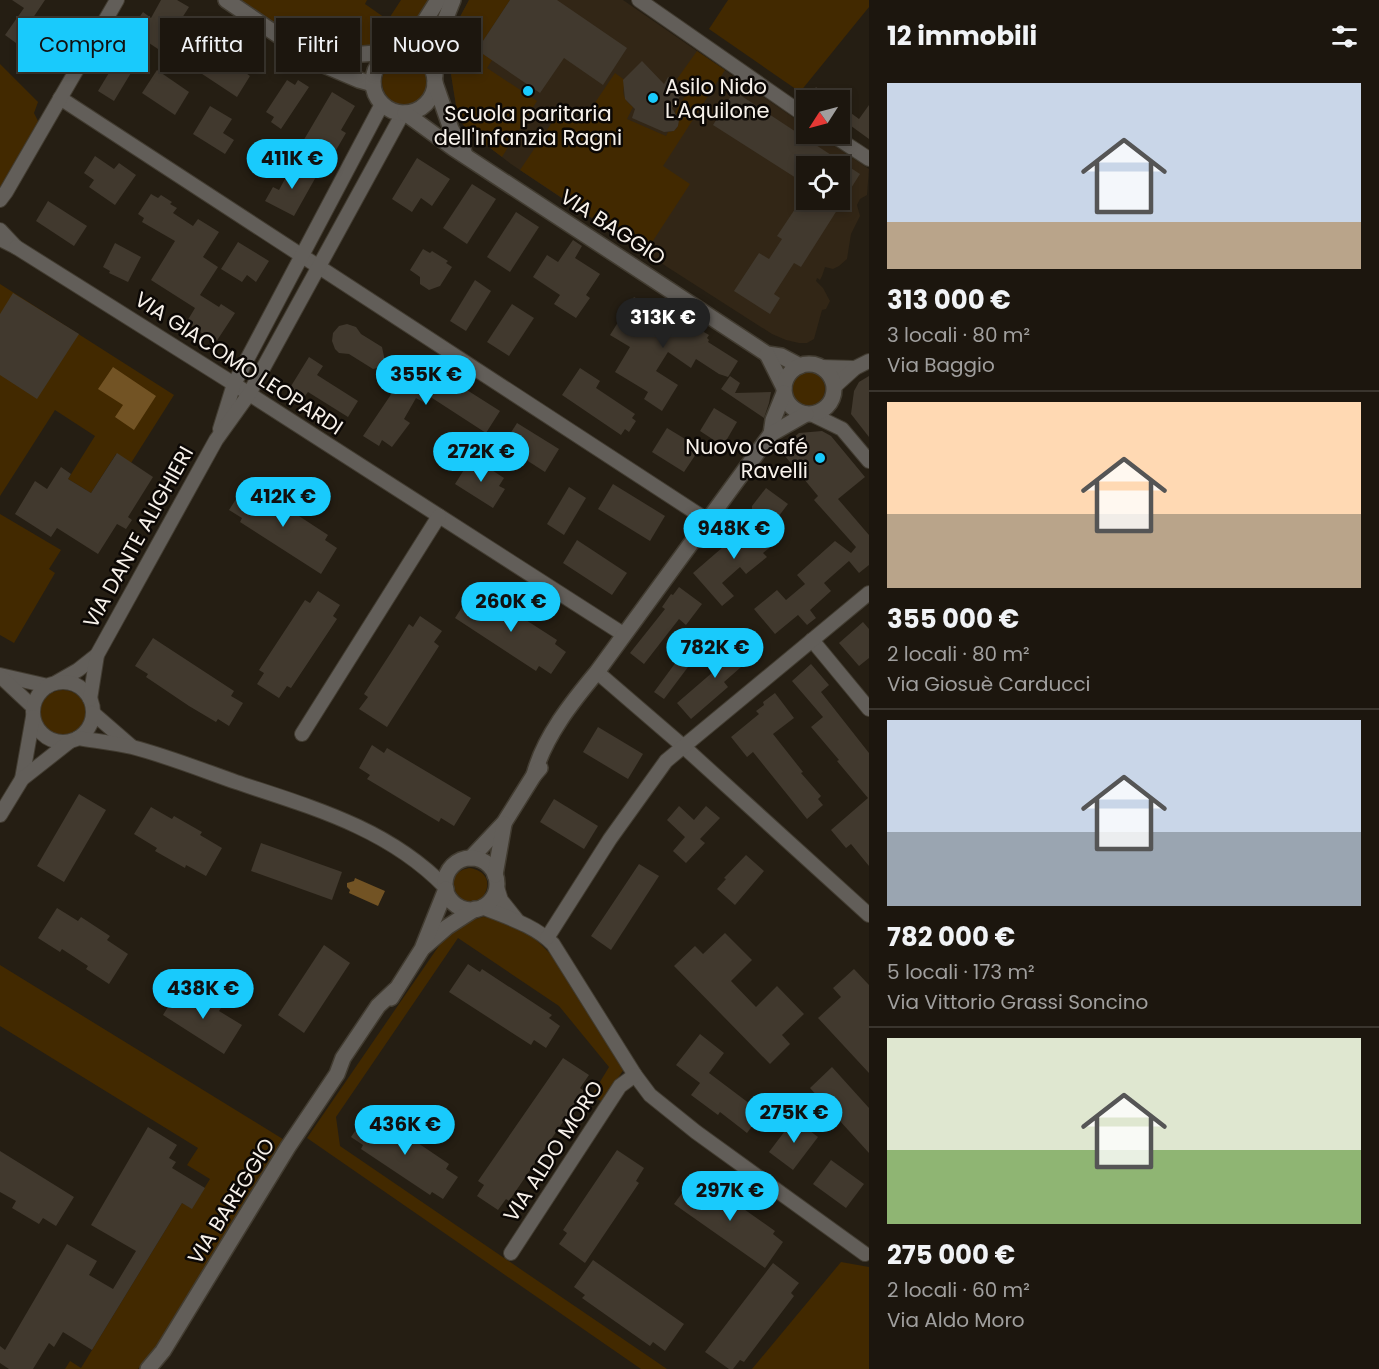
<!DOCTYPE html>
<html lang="it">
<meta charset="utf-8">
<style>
body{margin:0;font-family:Poppins,sans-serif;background:#251f17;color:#f1f3f6;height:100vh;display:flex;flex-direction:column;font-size:22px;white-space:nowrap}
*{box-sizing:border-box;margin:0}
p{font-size:20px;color:#a09f9e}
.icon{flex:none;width:33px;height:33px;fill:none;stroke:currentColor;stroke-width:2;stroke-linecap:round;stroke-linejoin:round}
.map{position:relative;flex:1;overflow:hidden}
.panel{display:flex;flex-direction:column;background:#1c160e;width:510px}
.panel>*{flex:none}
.banner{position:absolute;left:18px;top:18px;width:570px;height:54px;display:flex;gap:12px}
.needle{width:39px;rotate:234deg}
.fabs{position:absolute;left:796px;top:90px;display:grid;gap:12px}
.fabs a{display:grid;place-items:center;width:54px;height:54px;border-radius:0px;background:#1c160e;box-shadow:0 3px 9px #0003,0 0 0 2px #3a352e;font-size:30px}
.price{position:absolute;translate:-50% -51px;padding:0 14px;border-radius:21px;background:#19cafc;color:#111;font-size:20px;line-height:39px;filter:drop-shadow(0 2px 3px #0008)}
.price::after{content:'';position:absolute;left:50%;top:36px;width:18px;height:14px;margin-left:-9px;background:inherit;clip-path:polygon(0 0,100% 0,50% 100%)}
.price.active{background:#222;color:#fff}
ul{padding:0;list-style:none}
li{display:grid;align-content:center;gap:12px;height:318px;padding:0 18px}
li+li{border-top:2px solid #3a352e}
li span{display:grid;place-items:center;height:186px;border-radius:0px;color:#555}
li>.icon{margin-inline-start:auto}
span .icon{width:108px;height:108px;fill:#fffc;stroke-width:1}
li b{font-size:26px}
h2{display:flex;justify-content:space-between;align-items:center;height:72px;padding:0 18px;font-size:26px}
.chip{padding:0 21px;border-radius:0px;background:#1c160e;box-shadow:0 3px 9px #0003,0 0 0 2px #3a352e;font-size:21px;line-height:54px}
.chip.active{background:#19cafc;color:#111}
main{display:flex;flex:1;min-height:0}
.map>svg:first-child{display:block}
</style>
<main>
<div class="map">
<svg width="869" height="1369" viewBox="0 0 869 1369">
<rect width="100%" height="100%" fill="#251e13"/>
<path fill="#322616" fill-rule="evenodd" d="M469,0H623L807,127V134H817L869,169L867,195L860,199L857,205L860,216L851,234L847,259L839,266L833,269L825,267L822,276L820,280L817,278L816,281L823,288L830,301L826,309L822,310L814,339L807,343H799L786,340L772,334L597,222L511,164L468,131L458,118L446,43ZM807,166H840V200H807Z"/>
<g fill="#422900">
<path d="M240,0H367L365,4L388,20L401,0H430L418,23L406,36L373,48L344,51L309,40L276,23Z"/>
<path d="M469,0H510L477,50L492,60L487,68L537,101L502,157L468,131L458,118L446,43Z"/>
<path d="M728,0H869V7L800,92L709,29Z"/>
<path d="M697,51L725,70L663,166L690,184L645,253L520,170L561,109L582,122L615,73L626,81C621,91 623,100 633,107L627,119L666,136L668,132C681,131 680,121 675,112L690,88L677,79Z"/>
<circle cx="405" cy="82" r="23"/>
<path d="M0,64L38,102L34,113L39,123L0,189Z"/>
<path d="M0,284L174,395L131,463L116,454L91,493L68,479L95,436L55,410L0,496Z"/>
<circle cx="808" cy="389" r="17"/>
<path d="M0,514L61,550L49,569L55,573L14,643L0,635Z"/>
<circle cx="63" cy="713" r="23"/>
<path d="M469,868C481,869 491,878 486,891C473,924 430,876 469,868Z"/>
<path d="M483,917C513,918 535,937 554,958L624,1069L602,1102L592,1095L609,1067L559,1006L458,938L336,1117L340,1146L667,1369H641L307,1138L447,934L463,922Z"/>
<path d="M0,965L286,1141L168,1332L138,1369H65L70,1361L81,1368L182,1203L192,1208L210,1179L187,1165L198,1148L0,1026Z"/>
<path d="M841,1262L869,1267V1369H752Z"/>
</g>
<g fill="#725324">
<path d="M113,367L156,396L134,430L115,417L123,405L98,389Z"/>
<path d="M355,878L385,891L378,906L349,893L350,890L347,887V883L354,881Z"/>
</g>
<g fill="#41392e">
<path d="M12,0H45L16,43L5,35L24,8Z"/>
<path d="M161,0H177L189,7L161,51L149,43L114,101L98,91L133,33L130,31L143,12L151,18Z"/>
<path d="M510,0H557L627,48L603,85L564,58L540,93L477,50Z"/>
<path d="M209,33L244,55L240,61L247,65L243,71L250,76L237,97L184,62L197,40L202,43Z"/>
<path d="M642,61L664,84L668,77L685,89L672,108L679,120L678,126L674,131L664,132L632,118L635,109L625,99L623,80Z"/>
<path d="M157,70L189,92L175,115L142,93Z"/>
<path d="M287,80L295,85L298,80L309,87L281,129L271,122L274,117L266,112Z"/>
<path d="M816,87L834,100H806Z"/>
<path d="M734,91L860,174L801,267L794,263L774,294L780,298L770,314L734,291L759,253L769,259L782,239L777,236L801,200H840V166H807V185L713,125Z"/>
<path d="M332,92L355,106L341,130L346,133L332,157H327L302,143Z"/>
<path d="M840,105L859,119L869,105V139L847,123L841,130L840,129Z"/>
<path d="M210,106L232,119L223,133L234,140L225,154L193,134Z"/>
<path d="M95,156L114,169L119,163L136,175L115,205L89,187L94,180L84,173Z"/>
<path d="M417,158L450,179L432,206L421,198L412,212L392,199Z"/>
<path d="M294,162L317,175L294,216L265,201L273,187L279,190Z"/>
<path d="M472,184L496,199L467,244L443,228Z"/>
<path d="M151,194L158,198L161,195L172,202L170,204L177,208L173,213L193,226L198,219L219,232L203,257L218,267L200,295L219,307L221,304L235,313L216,342L186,323L195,308L151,280L175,241L142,222L144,218L138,214Z"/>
<path d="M48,201L87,226L74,246L36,221Z"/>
<path d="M516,212L539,227L510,272L487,257Z"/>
<path d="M573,240L582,246L575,258L600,274L586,295L590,298L576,318L554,304L560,295L533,277L547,255L558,262Z"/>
<path d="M238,242L269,261L256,282L247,275L242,282L221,269Z"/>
<path d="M115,243L141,257L128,282L109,273L110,271L103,267Z"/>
<path d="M423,249L430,253L432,251L448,261L446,263L452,267L440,286L429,290L420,284V277L410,270Z"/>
<path d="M475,280L491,291L466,331L450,321Z"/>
<path d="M13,293L79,334L37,399L0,375V314Z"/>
<path d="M634,297L662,314L668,304L687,317L685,321L709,335L707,338L709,340L708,342L738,361L728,377L719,374L696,359L691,368L668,352L656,371L678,385L662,411L644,399L648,392L615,372L630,347L610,335Z"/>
<path d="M512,304L534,318L509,356L487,342Z"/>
<path d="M347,324L356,327L361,334L382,347L386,366L373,369L349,354L339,353L335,349L332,341L333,333L339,326Z"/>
<path d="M309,357L323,366L317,375L358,401L348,417L308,392L302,400L288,391Z"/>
<path d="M411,361L425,370L424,373L454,392L459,385L500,411L486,433L429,396L425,403L416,398L404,419L410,423L392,447L382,440L379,446L363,436L390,396Z"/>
<path d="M580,368L600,381L596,388L635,414L632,418L636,421L629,432L625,429L621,435L562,395Z"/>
<path d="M730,376L740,383L735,393L771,392L769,403L764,418L721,389Z"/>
<path d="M869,376V437L851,414L854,391L859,382Z"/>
<path d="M714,408L737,422L723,446L700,431Z"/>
<path d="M517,423L559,449L545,472L503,445Z"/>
<path d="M667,428L700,448L684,472L652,452Z"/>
<path d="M822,431L831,436L865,477L838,499L869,535V565L859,573L849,561L824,583L831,591L810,610L816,618L807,625L798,615L775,634L754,609L777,590L786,600L805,584L797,575L835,541L851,553L856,547L814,500L818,496L780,450L799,433Z"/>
<path d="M117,453L153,477L128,517L132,520L126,529L117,524L98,554L57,528L51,537L15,514L35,481L47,489L61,467L71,474L68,479L91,493Z"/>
<path d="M472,457L504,478L499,486L505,489L493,508L455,484Z"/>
<path d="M247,482L328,535L325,540L337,548L321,574L240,522L242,518L229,510Z"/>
<path d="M613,484L665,516L650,541L598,509Z"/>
<path d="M569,487L586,498L564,535L547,524Z"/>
<path d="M766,488L788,504L772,525L752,510V506Z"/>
<path d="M739,524L753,540L769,527L779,540L763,553L767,557L746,574L740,567L722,583L734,596L722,606L693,573L723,547L718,542Z"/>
<path d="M577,540L627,573L612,595L563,563Z"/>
<path d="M679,587L702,604L686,625L679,619L644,664L630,653L665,609L662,607L671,594L673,595Z"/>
<path d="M473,590L485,599L487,595L557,640L555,644L566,652L551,674L539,666L536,671L455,618Z"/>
<path d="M318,591L340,605L333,616L337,619L291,688L287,686L279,698L257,684L264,673L259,670L305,600L310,603Z"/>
<path d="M420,616L442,631L434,642L439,646L387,727L359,709L368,697L364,694L392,651L409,624L413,627Z"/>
<path d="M863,622L869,629V658L859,666L839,643Z"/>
<path d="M728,633L749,660L724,682L728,687L691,719L677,703L728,659L715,644Z"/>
<path d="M153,638L234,691L231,696L243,703L229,726L218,719L216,722L189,706L146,677L148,674L135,666Z"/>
<path d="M690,643L700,651L664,699L654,692Z"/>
<path d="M811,664L829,685L821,692L869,753V866L851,844L846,848L831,830L868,798L837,761L839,760L811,727L823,717L792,681Z"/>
<path d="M775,693L794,718L773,734L803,772L801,773L821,796L818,799L823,805L807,819L753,752L747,757L731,737L759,714L756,711L764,705L763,702Z"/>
<path d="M598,727L643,754L628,779L583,752Z"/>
<path d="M372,745L384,753L387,748L471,798L454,826L441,818L439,822L367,779L370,775L359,768Z"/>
<path d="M79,794L106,810L64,882L37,866Z"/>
<path d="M554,799L598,826L584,849L540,822Z"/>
<path d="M679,806L694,820L706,806L720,818L700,839L705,843L686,863L673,851L685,837L667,820Z"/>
<path d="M151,807L172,819L174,816L202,832L200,835L222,848L206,876L186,865L185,868L155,851L157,848L134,834Z"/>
<path d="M261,843L342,872L332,900L251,871Z"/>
<path d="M746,855L764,871L735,905L717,889L726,879L724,878Z"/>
<path d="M639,864L659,876L611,950L591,936Z"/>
<path d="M57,908L78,921L81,917L110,936L107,940L128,954L109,984L86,969L88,966L62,949L60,952L38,938Z"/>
<path d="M725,933L752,960L731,981L756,1007L777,986L804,1014L782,1035L790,1044L770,1064L674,966L695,946L703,954Z"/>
<path d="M324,945L350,963L304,1033L278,1015Z"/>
<path d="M468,964L480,972L482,969L552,1015L549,1018L560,1026L546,1048L534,1040L531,1045L449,992Z"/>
<path d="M854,969L869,985V1073L818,1018L841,997L833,988Z"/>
<path d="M180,987L201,999L202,996L221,1008L219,1011L242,1025L224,1054L163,1015Z"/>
<path d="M700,1034L724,1053L709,1073L762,1113L747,1133L720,1112L718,1115L691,1095L700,1083L676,1065Z"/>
<path d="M563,1058L589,1075L580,1088L584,1091L509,1201L506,1199L498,1210L477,1196L484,1185L478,1181Z"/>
<path d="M832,1067L869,1108V1153L810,1088Z"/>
<path d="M366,1115L378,1123L381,1118L449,1164L446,1169L458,1177L443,1199L432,1192L430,1195L361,1149L363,1145L351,1137Z"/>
<path d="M794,1119L818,1137L793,1170L769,1152Z"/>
<path d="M148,1127L177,1145L169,1158L176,1162L172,1168L205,1188L192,1209L182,1203L92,1350L63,1332L54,1347L49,1343L33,1369H9L0,1363V1346L5,1350L67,1244L97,1261L89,1275L113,1289L136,1251L91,1225Z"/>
<path d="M617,1150L644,1168L636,1181L639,1183L585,1263L559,1244L567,1233L563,1230Z"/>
<path d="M0,1151L74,1197L56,1226L43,1218L39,1224L12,1208L16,1201L0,1192Z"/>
<path d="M831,1160L864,1184L846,1208L813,1184Z"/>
<path d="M693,1178L705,1186L707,1183L775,1231L773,1234L783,1242L765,1268L674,1204Z"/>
<path d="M593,1260L684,1324L665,1351L653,1342L650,1346L582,1298L585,1295L574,1287Z"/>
<path d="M773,1263L799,1283L791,1293L794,1296L744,1362L740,1360L733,1369H729L705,1352Z"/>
</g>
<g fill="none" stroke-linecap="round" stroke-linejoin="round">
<g stroke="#423c31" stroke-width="16">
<g id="minor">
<path d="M639,0L807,117"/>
<path d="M60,98L707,520"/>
<path d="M831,134L869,159"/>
<path d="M0,200L6,192L117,0"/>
<path d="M0,230L16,247L0,239"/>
<path d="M16,247L226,379L623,634"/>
<path d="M821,367L855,368"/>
<path d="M834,387L855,368L869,361"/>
<path d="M811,414L842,429L869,461"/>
<path d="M220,429L234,384L382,104"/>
<path d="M812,640L869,709"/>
<path d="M597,672L684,747L869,915"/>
<path d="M0,675L48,686"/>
<path d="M0,676L33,707"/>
<path d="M57,682L78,670L97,655"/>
<circle cx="63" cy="712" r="30"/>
<path d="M90,699L97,655L216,440L249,394L403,113"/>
<path d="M93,713L131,746"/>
<path d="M302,734L439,516"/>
<path d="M78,738C96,741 115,743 132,747C167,756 202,770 236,782C311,807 388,828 445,887"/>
<path d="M22,779L33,717"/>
<path d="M0,815L22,779L69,742"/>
<path d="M497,887L501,900L517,920"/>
<path d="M482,907C506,917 534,925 553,944L635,1075L650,1095L696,1132L865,1254"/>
<path d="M547,938L610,839L666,761L869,593"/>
<path d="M511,1253L620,1086L635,1075"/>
</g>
</g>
<g stroke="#423c31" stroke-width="18">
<g id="tertiary">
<path d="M226,0L319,63L359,80L373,84"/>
<path d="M303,45C340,60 356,53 394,52"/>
<circle cx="404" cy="82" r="31"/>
<path d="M400,51L414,38L438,0"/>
<path d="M435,76L436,43L453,0"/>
<path d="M435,83L451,129L464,152"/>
<path d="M405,113L453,148L767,354L781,356L800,366"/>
<path d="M767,354L784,388"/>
<circle cx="809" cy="389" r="25"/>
<path d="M771,434L773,420L784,393"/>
<path d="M534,775C544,737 572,702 597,672L771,434L806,414"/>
<path d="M471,858L504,823L534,775L540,768"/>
<circle cx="471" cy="884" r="26"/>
<path d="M495,875L504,824"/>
<path d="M424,947L447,927L475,909"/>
<path d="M391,998L422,949L446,889"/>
<path d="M148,1369L163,1351L288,1147L337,1074L343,1058L378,1006L395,990"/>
</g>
</g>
<use href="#minor" stroke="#625e59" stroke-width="14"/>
<use href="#tertiary" stroke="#625e59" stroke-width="15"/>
</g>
<g fill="#19cafc" stroke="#0c0805" stroke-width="2">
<circle cx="528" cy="91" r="6"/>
<circle cx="653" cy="98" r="6"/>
<circle cx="820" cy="458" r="6"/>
</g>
<g text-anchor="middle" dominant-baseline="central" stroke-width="5" stroke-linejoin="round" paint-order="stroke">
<g font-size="21" fill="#f7f1ea" stroke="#0c0805" text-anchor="start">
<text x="665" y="86">Asilo Nido<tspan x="665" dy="24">L'Aquilone</tspan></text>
<text x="528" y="113" text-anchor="middle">Scuola paritaria<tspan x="528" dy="24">dell'Infanzia Ragni</tspan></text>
<text x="808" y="446" text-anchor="end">Nuovo Café<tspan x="808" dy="24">Ravelli</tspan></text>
</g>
<g font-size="21" fill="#f7f1ea" stroke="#0c0805">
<text transform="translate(613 227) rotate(33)">VIA BAGGIO</text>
<text transform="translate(239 363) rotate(33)">VIA GIACOMO LEOPARDI</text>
<text transform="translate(138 537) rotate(-61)">VIA DANTE ALIGHIERI</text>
<text transform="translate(553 1151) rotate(-57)">VIA ALDO MORO</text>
<text transform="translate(231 1201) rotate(-58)">VIA BAREGGIO</text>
</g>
</g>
</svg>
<div class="fabs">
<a><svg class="needle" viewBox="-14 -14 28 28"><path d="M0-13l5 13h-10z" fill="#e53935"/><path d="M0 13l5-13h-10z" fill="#a09f9e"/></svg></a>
<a><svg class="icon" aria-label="locate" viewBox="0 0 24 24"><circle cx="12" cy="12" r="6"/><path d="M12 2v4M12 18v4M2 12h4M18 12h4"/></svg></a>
</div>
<b class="price" style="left:292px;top:190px">411K €</b>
<b class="price active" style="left:663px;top:349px">313K €</b>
<b class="price" style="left:426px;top:406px">355K €</b>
<b class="price" style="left:481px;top:483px">272K €</b>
<b class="price" style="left:283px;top:528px">412K €</b>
<b class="price" style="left:734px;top:560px">948K €</b>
<b class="price" style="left:511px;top:633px">260K €</b>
<b class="price" style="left:715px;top:679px">782K €</b>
<b class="price" style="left:203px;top:1020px">438K €</b>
<b class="price" style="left:794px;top:1144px">275K €</b>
<b class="price" style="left:405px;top:1156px">436K €</b>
<b class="price" style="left:730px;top:1222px">297K €</b>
<div class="banner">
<a class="chip active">Compra</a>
<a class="chip">Affitta</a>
<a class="chip">Filtri</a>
<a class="chip">Nuovo</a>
</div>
</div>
<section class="panel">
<h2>12 immobili<svg class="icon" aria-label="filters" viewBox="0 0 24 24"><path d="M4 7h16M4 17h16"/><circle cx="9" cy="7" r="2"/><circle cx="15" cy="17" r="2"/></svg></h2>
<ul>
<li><span style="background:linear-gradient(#c9d6e8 75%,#b9a48a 0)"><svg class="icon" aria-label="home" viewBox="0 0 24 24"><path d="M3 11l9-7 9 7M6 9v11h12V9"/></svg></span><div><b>313 000 €</b><p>3 locali · 80 m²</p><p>Via Baggio</p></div></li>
<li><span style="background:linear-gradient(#ffd9b3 60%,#b9a48a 0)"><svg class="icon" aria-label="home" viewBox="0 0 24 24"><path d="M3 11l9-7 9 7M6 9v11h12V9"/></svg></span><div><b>355 000 €</b><p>2 locali · 80 m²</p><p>Via Giosuè Carducci</p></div></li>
<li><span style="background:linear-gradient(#c9d6e8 60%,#9aa5b1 0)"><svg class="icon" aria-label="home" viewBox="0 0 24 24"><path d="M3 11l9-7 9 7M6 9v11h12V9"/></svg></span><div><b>782 000 €</b><p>5 locali · 173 m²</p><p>Via Vittorio Grassi Soncino</p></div></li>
<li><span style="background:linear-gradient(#dfe7d0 60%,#8fb573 0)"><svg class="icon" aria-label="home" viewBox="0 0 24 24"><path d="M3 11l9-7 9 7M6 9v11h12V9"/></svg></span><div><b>275 000 €</b><p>2 locali · 60 m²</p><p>Via Aldo Moro</p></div></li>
</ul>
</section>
</main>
